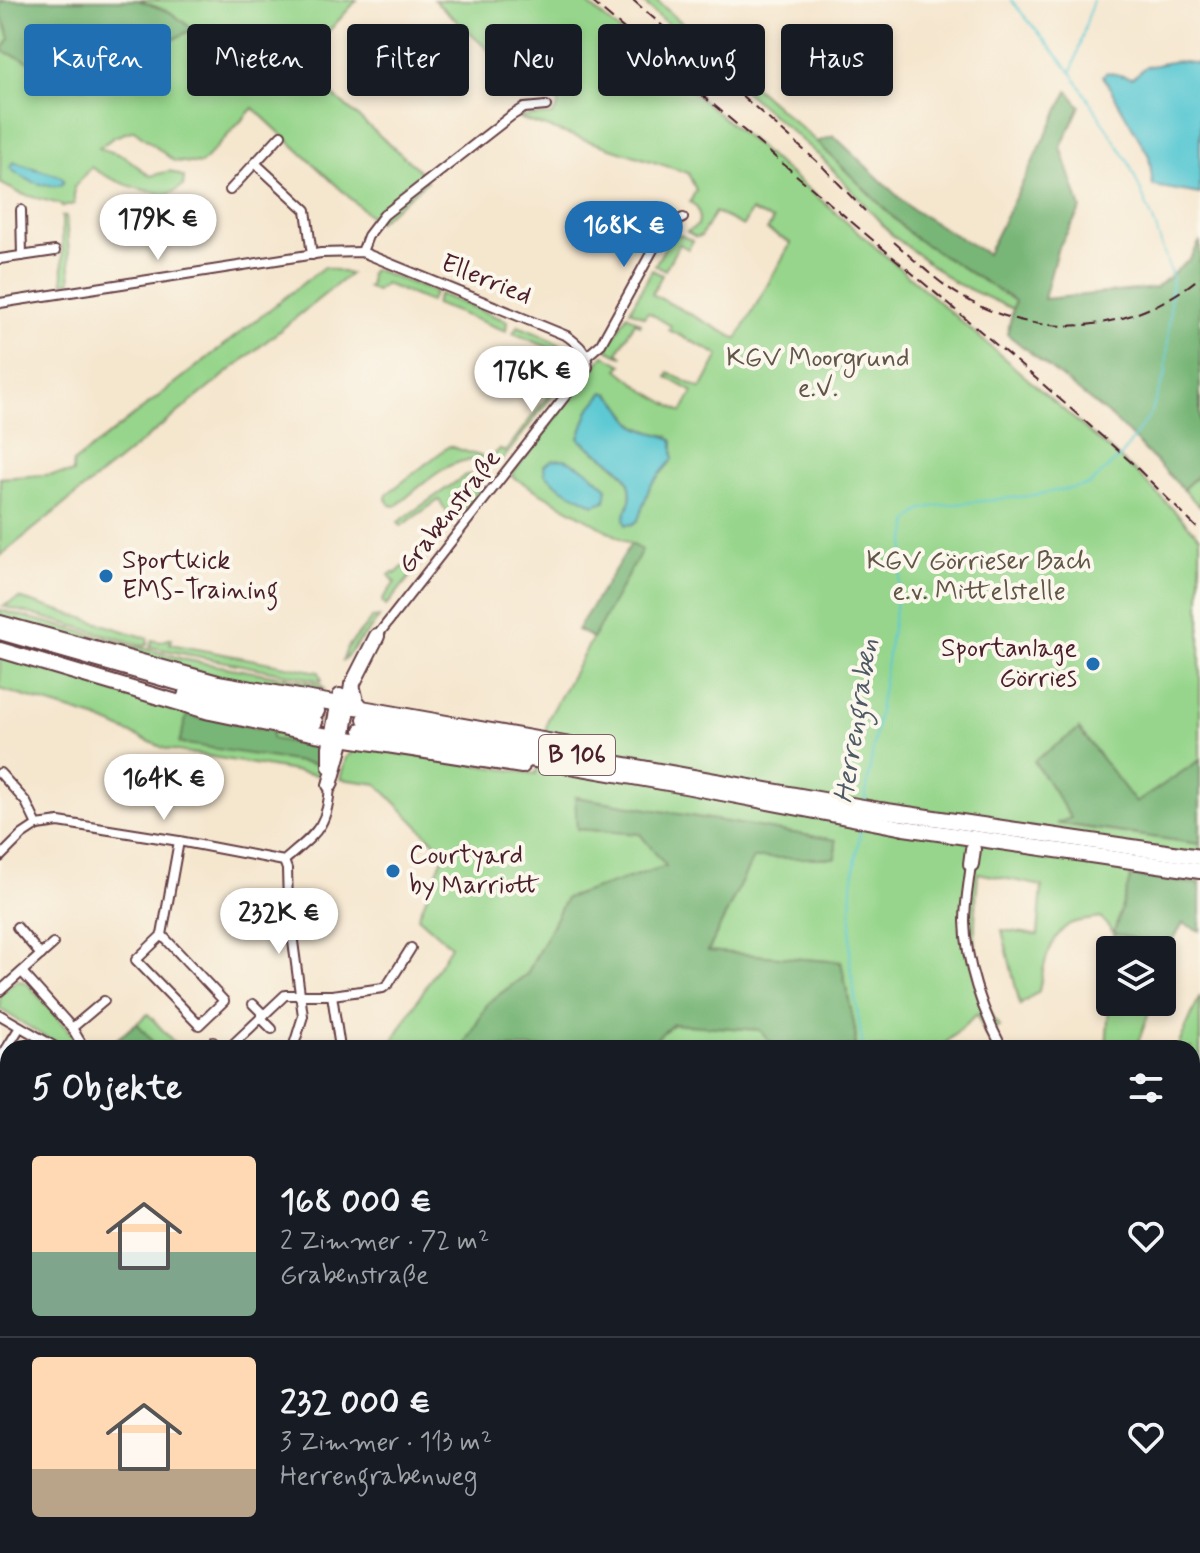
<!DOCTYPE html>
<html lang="de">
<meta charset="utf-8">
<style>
body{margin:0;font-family:Mynerve,sans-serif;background:#20242c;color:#f1f3f6;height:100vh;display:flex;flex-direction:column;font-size:30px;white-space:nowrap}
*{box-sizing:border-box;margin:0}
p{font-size:26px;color:#9ea1a6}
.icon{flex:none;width:44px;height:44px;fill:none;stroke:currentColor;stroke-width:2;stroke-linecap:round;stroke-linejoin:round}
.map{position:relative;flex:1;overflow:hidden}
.panel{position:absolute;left:0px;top:1040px;width:1200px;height:514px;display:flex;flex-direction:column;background:#171b24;border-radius:24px 24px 0 0;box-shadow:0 4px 12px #0003}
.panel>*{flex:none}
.top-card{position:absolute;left:24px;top:24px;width:1152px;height:72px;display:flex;gap:16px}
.fabs{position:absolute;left:1096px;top:936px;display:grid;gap:16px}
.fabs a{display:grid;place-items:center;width:80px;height:80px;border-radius:8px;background:#171b24;box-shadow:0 4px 12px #0003;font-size:40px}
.price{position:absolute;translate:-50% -68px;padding:0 18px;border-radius:28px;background:#fff;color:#222;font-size:26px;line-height:52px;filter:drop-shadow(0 2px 4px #0008)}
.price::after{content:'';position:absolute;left:50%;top:48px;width:24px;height:18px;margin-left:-12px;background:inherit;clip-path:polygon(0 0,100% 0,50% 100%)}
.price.active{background:#1f6fb2;color:#fff}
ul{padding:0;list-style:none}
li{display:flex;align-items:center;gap:24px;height:200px;padding:0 32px}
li+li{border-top:2px solid #363941}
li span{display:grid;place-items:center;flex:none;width:224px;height:160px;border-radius:8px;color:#555}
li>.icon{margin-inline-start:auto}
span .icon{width:96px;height:96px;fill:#fffc;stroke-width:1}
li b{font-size:34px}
h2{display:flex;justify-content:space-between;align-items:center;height:96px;padding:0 32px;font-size:34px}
.pill{padding:0 28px;border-radius:8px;background:#171b24;box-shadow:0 4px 12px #0003;font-size:28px;line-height:72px}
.pill.active{background:#1f6fb2;color:#fff}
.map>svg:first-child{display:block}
</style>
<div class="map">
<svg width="1200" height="1553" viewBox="0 0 1200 1553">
<rect width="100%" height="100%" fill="#fbf7ec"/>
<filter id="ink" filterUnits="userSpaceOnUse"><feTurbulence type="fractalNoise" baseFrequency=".0125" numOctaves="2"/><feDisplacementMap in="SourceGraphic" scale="16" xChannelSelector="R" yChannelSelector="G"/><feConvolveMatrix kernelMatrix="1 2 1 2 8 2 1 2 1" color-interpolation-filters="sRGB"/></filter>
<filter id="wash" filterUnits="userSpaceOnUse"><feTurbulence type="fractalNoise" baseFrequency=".006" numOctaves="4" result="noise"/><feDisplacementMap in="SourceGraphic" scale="32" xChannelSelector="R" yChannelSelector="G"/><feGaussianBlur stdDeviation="1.8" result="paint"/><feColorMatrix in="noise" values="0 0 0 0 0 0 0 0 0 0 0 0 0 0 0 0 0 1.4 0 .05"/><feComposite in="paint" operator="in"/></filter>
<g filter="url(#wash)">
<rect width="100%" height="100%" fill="#f5e6ce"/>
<g fill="#96d58b" stroke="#707a5b" stroke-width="2" fill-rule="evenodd">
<path d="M0,0H357L298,65L417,168L427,181L377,223L253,108L201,164L174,161L134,130L114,137L99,148L124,156L150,176L170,171L184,177L183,186L168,195C139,190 115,183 91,167L74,187V204L62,207L60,204L21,194L0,183Z"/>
<path d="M434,0H583L807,188L1140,476L1200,537V760L1136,803L1079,729L1072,818L1059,824L1200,844V884L1131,877L1114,933L1169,948L1162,965V950H1113L1114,933L1101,918C1091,920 1076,920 1068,925C1048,940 1043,968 1039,991L1020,1005L1002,930L1038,935L1042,886L978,873C974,929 969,976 999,1027L986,1036L977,1014L940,1048H855L856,1034L841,962L708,952L753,857L835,858L836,840L576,797L577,829L640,834L667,866L566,898L527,974L488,1003L463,1048H388L451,946L418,917L445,853L377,784L340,779L346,757L359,747L536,774L548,719L641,550L511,476L604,355L622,365L618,369L644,390L682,412L693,392L667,377L669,373L701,389L719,355L669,330L671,326L648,312L644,317L630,310L652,270L662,275L652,294L737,339L791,243L767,230L773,220L751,211L743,226L715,212L701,236L696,237L687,232L698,225C700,215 700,208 690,202L696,190L688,173L515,117L552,115L558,108V97L545,89L535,93ZM609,393C636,421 624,427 668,436L673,459L650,486L638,520L628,507C642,470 598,459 579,438L589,410Z"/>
<path d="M640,0H656L817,142L912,236L1015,301L1013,309L955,283L892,235L824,160Z"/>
<path d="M62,216H66L71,281L63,283Z"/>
<path d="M680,235L693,241L688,249L679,244L665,270L655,265L671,237Z"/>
<path d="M324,267L350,274L0,556V478L73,473V463Z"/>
<path d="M373,269L435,292L430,302L385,284L376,291L367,287L370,285V274Z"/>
<path d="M439,294L507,321L506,331L435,304Z"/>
<path d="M627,315L641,323L640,325L635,322L618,352L623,356L622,357L607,349Z"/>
<path d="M518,326C539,334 558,342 576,356V365L504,458L493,465C455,447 425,484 396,506L390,505L386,499L387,494L449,446L489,459L500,449L505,452L569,368L565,365V354L513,333Z"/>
<path d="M475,474L481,478L483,486L447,532L445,530L452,520L439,500L401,526L398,522L466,475Z"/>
<path d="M1199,475L1200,477V507L1183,489Z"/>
<path d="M442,532L445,534L386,606L382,601L395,582L389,575L393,572L395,574Z"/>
<path d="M19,598L147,638L148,643L145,646L3,606Z"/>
<path d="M0,610L187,660L320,684L324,689L290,686L289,690H270L0,621Z"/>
<path d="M380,617L342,662L347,648L372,618Z"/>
<path d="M172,638L170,644L319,672L322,681L150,647L152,640L160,642Z"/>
<path d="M0,656L188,712L190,716L302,737L301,744L320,748L325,766L323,776L166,749L98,719L0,689Z"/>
<path d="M18,980L28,984L76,1039L75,1048H63L0,1009V993Z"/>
<path d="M1110,993V1002H1153L1136,1048H1106Z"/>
<path d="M1200,996V1074L1192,1070V1048H1177Z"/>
<path d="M148,1014L179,1048H106Z"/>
<path d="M672,1024L760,1030L776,1048H645Z"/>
<path d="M0,1287L8,1288V1433L0,1439Z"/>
<path d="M723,1546H843L830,1553H722Z"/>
</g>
<g fill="#78b677" stroke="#616a51" stroke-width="2">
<path d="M5,0H138L170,12L193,29L83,87L26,60L2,51L10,38L0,11V4Z"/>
<path d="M1068,91L1080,106L1061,147L1081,209L1057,250L1044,299L1156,288L1191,258L1200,241V473L1183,489L1116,421L1007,334L1015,301L912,236L817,142L834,136L910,208L987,254Z"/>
<path d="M631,544L642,550L593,638L577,630Z"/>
<path d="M188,712L190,716L203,719L207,717L272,731V739L320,748L325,754V766L179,743Z"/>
<path d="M1079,729L1136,803L1200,760V844L1057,823L1071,818L1034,761Z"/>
<path d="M575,797L836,840L835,858H753L708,951L841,962L856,1034L855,1048H776L760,1030L673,1024L645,1048L596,1044L577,1048H463L488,1003L527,974L566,898L666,866L640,834L577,829Z"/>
<path d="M1131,876L1200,884V931L1183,923L1169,948L1114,933Z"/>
<path d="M137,1023L156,1046L155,1048H106Z"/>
<path d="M0,1424L8,1429V1546H36L30,1553H0Z"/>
</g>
<g fill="#5cc9d3" stroke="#53747f" stroke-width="2">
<path d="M1176,61L1200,64V194L1153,186L1149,156L1103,76L1107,72L1132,78L1146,67Z"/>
<path d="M13,162L59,176L64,180L62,185C45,189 22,179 10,168Z"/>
<path d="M604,392C621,398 623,417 636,426C647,434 663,432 673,441V459L650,486L638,520L633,524L626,525L624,520C625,511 631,504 631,494C631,465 596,456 579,438L589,410Z"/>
<path d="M565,459L587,470L607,488L605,501L594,505L560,487L545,474L544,465L552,460Z"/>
<path d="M1192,1323L1200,1331V1553H830L843,1546H1192Z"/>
<path d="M36,1546H723L722,1553H30Z"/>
</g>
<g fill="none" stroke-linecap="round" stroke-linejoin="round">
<g stroke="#5cc9d3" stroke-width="2">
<path d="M1072,71L1093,0"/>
<path d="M865,800L909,521L922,509L937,506L1028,496L1089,485L1122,455L1151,413L1166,373L1172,277L1155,225L1129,163L1071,72L1011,0"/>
<path d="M861,826L852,884L850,965L863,1048"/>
</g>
</g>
</g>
<g filter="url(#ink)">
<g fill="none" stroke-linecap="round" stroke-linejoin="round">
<g stroke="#d3bead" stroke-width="14" stroke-dasharray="14 7" stroke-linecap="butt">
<path d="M317,711L365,719"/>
<path d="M315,722L362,730"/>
</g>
<g stroke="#643d43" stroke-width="12">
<g id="minor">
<path d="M255,163L306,210L312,255"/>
<path d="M230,190L281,135"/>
<path d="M21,210L22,256"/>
<path d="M362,252L368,236L384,215L511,116L524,108L546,106"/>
<path d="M0,259L55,251"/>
<path d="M0,303L321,253L362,252L567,336C579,345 587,351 588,367L377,636"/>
<path d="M587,356L601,344L666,226L683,218"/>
<path d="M0,773L26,802L37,825"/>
<path d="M0,857L22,835L37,825L59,822L179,841L284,861C314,834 328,829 330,785"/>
<path d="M284,861L287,869L288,904L303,1016L293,1048"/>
<path d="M971,864C969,882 965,902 965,921C966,964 982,1010 1002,1048"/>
<path d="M17,927L41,955"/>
<path d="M162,935L224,1001L199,1025L136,960L162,935L179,841"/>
<path d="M22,972L72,1028L84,1048"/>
<path d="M0,991L53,944"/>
<path d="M332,995L340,1048"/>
<path d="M253,1004L264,1015"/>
<path d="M0,1015L57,1048"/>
<path d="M261,1018L272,1029"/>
<path d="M72,1028L104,1001"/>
<path d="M213,1042L219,1048"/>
<path d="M229,1048L285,995H332L383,988L389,983L411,948"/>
<path d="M0,1059L20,1027"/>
<path d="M1192,1133H1200"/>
<path d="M0,1151L8,1156"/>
</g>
</g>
<g stroke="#643d43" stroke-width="18">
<g id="trunk">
<path d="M0,623L218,683L362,708"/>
<path d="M0,632L186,685L317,711"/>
<path d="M0,650L210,712L316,734L522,766"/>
<path d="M352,685L356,701L362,708L610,752"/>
<path d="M185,696L315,722"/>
<path d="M365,719L880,810L1200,857"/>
<path d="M362,730L685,786L904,828L1200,871"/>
<path d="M330,766V747L340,696"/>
<path d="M330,785L343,738L352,685L377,636"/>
<path d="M971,864L973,849"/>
</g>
</g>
<use href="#minor" stroke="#fff" stroke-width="8"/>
<use href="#trunk" stroke="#fff" stroke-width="14"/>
<g stroke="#4a1f2b" stroke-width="2" stroke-dasharray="12 6" stroke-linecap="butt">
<path d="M590,0L1045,386L1131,462L1200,531"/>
<path d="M633,0L821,165L865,211"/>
<path d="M894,242C917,262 939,284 966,299C1042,342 1134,332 1200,277"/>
</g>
</g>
</g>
<g fill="#1f6fb2" stroke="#fbf7ec" stroke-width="3">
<circle cx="106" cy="576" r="8"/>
<circle cx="1093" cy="664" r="8"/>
<circle cx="393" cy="871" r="8"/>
</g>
<g text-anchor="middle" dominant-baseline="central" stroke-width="8" stroke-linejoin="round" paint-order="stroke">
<rect fill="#fbf7ec" stroke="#7f6065" stroke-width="2" x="539" y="735" width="76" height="40" rx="6"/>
<g font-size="24" font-weight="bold" fill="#4a1f2b">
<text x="577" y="755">B 106</text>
</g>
<g font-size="26" fill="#4a1f2b" stroke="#fbf7ec">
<text transform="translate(486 280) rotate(22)">Ellerried</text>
<text transform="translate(450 512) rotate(-52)">Grabenstraße</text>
</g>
<g font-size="26" fill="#615648" stroke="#fbf7ec">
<text x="818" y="359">KGV Moorgrund<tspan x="818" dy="30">e.V.</tspan></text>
<text x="979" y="562">KGV Görrieser Bach<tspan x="979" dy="30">e.v. Mittelstelle</tspan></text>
</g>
<g font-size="26" fill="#4a1f2b" stroke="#fbf7ec" text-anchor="start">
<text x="122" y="561">Sportkick<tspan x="122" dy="30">EMS-Training</tspan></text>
<text x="1077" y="649" text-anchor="end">Sportanlage<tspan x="1077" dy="30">Görries</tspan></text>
<text x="409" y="856">Courtyard<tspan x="409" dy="30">by Marriott</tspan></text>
</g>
<g font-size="28" font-style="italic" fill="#505a66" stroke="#fbf7ec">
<text transform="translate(857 721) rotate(-81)">Herrengraben</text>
</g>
</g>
</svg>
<div class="fabs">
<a><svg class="icon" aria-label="layers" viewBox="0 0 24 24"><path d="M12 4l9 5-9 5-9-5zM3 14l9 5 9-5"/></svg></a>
</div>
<b class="price" style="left:158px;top:262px">179K €</b>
<b class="price active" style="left:624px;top:269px">168K €</b>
<b class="price" style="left:532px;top:414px">176K €</b>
<b class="price" style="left:164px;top:822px">164K €</b>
<b class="price" style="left:279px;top:956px">232K €</b>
<div class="top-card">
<a class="pill active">Kaufen</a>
<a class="pill">Mieten</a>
<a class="pill">Filter</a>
<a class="pill">Neu</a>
<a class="pill">Wohnung</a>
<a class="pill">Haus</a>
</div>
<section class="panel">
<h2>5 Objekte<svg class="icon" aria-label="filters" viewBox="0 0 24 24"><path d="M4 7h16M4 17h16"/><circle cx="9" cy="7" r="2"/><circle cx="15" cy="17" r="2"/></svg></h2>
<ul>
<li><span style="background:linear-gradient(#ffd9b3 60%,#7fa58c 0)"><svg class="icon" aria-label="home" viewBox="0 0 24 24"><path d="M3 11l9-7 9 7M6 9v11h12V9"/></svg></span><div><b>168 000 €</b><p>2 Zimmer · 72 m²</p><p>Grabenstraße</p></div><svg class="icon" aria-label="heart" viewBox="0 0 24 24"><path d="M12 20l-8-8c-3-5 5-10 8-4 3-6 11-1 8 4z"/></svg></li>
<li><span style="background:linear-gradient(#ffd9b3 70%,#b9a48a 0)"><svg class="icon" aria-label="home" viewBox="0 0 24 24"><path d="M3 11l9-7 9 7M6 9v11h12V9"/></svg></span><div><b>232 000 €</b><p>3 Zimmer · 113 m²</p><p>Herrengrabenweg</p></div><svg class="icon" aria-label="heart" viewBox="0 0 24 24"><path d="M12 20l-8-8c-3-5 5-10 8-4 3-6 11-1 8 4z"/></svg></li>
</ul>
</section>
</div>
